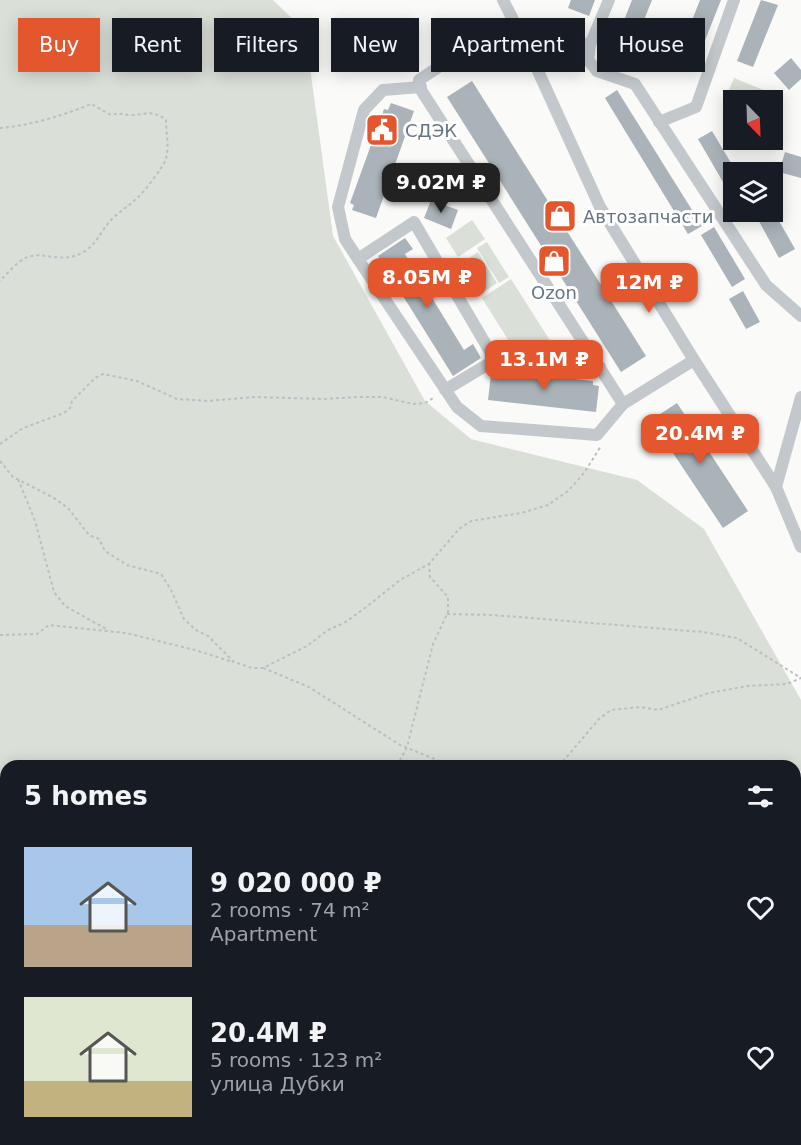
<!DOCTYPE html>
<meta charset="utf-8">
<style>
body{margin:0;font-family:"DejaVu Sans",sans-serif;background:#20242c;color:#f1f3f6;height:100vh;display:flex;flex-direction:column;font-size:22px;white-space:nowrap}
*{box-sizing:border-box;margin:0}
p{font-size:20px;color:#9ea1a6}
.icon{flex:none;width:33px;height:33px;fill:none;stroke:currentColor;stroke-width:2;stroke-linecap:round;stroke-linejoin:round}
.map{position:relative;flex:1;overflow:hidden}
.details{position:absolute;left:0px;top:760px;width:801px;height:386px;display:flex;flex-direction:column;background:#171b24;border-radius:18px 18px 0 0;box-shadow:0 3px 15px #0003}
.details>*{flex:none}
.banner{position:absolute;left:18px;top:18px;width:765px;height:54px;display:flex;gap:12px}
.needle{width:39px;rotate:157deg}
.fabs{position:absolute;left:723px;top:90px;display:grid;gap:12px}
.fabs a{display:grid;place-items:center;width:60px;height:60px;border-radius:0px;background:#171b24;box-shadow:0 3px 15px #0003;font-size:30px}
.price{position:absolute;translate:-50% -51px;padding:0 14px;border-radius:12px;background:#e4572e;color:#fff;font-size:20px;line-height:39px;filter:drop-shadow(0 2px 3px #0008)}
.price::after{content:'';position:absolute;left:50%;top:36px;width:18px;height:14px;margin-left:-9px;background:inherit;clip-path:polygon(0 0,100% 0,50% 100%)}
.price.current{background:#222;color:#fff}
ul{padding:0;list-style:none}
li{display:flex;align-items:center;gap:18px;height:150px;padding:0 24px}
li span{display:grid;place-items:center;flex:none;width:168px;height:120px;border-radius:0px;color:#555}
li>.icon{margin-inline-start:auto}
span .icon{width:72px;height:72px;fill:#fffc;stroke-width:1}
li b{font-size:26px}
h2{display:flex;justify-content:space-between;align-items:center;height:72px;padding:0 24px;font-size:26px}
.chip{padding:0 21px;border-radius:0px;background:#171b24;box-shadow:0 3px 15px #0003;font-size:21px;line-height:54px}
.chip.current{background:#e4572e;color:#fff}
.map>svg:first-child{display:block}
</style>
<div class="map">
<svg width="801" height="1145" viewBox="0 0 801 1145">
<rect width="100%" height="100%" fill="#fafaf8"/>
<path fill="#e8e9e9" d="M795,951L801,953V1036L795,1052Z"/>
<g fill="#dadfd7">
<path d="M0,0H273L305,31L333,236L425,401L471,439L637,480L704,529L801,700V770L795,777V766H6V1140H542L540,1145H0Z"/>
<path d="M734,78L778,96L773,109L772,100H734L733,106L724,102Z"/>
<path d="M472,220L485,239L458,257L446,238Z"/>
<path d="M487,242L509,277L499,283L477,248Z"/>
<path d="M478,252L497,283L482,293L463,262Z"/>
<path d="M511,279L556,350L512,346L482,298Z"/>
</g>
<g fill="#aab3b9">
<path d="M571,0H595L589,16L568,8Z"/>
<path d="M632,0H652L638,35L621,28Z"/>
<path d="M700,0H721L700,53L682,46Z"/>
<path d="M761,0L778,5L753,67L737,61Z"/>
<path d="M791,58L801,70V79L789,90L774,73Z"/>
<path d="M472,81L646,356L621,372L447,97Z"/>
<path d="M617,90L702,226L688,234L605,98Z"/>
<path d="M391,103L414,111L376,218L352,210L354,205L350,203L384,109L388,110Z"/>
<path d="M712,131L734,168V201L698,139Z"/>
<path d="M785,152L801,157V178L779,172Z"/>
<path d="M431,200L458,210L451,229L424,218Z"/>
<path d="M754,212H774L795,249L779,258Z"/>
<path d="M714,227L745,279L732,287L701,235Z"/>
<path d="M405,238L413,249L405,254L464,350L473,344L481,358L453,376L378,256Z"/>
<path d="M743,291L760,322L746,329L729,299Z"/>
<path d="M498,371L593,381V385L599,386L596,412L488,400L491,374L498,375Z"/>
<path d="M677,403L748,511L723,528L651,420Z"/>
</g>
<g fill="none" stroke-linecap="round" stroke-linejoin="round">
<g stroke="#bbbfc2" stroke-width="2" stroke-dasharray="3 3" stroke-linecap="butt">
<path d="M0,128C28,126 65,115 91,104L111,115C119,112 123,115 131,115C146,115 152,109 166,120C166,133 170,149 165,161C163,167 142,195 137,198C129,206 120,211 112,219C101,230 97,245 82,253C60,264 44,251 28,257C17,261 8,273 0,281"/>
<path d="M0,444L23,428L64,413L70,408L72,401L95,378L103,374L137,381L177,399L208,401L256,397L323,399L359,397H383L413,404L425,403L435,397"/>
<path d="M0,461L13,477L54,498L68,508L89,535L99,539L105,551L127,565L161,574L171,590L184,619L196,630L208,636L234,662L252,668H263L307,646L328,630L344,623L365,608L400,580L429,564L459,529L471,521L521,513L548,505L568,491L584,473L601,446"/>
<path d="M18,479L35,521L54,592L65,606L108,630"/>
<path d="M447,614L493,615L703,632L737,638L801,678"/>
<path d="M0,635L37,634L49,625L126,633L195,650L233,662"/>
<path d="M263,668L309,687L400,745L452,766"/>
<path d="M397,766L407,747L433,644L448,612V597L430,577L429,564"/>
<path d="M559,766L599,719L611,710L641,707L658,710L709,693L748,686L787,684L801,678"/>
<path d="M0,1004H6"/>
<path d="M0,1099L6,1097"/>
<path d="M340,1140L342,1145"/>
<path d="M59,1145L63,1140"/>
<path d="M399,1145L415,1140"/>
</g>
<g stroke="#c3c8cc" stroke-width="12">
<path d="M503,0L527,47L600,207L694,360L776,487L801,547"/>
<path d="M609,0L590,45L588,60L597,71L635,84L766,285L801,316"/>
<path d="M519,30L440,66L419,80L421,90L623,404"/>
<path d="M527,47C552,38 564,38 590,45"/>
<path d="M659,122L696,107L734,0"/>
<path d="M358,259L345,239L338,207L364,110L383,90L421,87"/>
<path d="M495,360L600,367"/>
<path d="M445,390L495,360L414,222L358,259L457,407L481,426L597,435L623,404L694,360"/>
<path d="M776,487L801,397"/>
<path d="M795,806L801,808"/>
<path d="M795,843L801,826"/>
</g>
</g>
<defs>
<g id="civic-square" transform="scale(1.725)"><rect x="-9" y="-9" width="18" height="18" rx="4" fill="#e4572e" stroke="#fff"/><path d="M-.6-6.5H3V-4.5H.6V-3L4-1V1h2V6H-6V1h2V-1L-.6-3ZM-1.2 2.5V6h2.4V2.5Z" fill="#fff"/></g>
<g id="shop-square" transform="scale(1.725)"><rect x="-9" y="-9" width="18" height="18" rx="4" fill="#e4572e" stroke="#fff"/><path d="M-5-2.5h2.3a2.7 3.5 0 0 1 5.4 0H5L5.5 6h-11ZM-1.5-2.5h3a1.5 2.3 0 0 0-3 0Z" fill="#fff"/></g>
</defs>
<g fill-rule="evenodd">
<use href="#civic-square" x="382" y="130"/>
<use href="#shop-square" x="560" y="216"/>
<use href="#shop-square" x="554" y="261"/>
</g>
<g text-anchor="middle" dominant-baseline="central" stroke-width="6" stroke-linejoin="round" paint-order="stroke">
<g font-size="18" fill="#657683" stroke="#fff" text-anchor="start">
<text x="405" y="130">СДЭК</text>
<text x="583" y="216">Автозапчасти</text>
<text x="554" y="292" text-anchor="middle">Ozon</text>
</g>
</g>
</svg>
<div class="fabs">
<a><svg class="needle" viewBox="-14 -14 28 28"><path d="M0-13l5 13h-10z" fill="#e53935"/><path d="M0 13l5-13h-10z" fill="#9ea1a6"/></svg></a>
<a><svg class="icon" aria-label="layers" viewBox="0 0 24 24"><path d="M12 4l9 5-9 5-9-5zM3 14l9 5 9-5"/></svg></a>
</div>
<b class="price current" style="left:441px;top:214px">9.02M ₽</b>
<b class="price" style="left:427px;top:309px">8.05M ₽</b>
<b class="price" style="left:649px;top:314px">12M ₽</b>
<b class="price" style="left:544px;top:391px">13.1M ₽</b>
<b class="price" style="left:700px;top:465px">20.4M ₽</b>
<div class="banner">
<a class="chip current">Buy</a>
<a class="chip">Rent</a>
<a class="chip">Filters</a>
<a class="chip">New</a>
<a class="chip">Apartment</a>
<a class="chip">House</a>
</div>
<section class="details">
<h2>5 homes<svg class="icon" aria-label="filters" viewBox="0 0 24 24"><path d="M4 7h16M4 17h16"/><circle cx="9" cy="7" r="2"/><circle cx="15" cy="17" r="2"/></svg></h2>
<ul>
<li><span style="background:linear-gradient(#a9c7e8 65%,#b9a48a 0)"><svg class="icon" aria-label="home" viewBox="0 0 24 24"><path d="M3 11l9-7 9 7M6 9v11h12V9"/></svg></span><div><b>9 020 000 ₽</b><p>2 rooms · 74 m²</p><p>Apartment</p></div><svg class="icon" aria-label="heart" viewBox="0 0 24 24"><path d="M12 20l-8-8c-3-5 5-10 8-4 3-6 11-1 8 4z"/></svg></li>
<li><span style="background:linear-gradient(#dfe7d0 70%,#c2b280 0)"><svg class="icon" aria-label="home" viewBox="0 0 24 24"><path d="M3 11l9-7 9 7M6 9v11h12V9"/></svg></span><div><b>20.4M ₽</b><p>5 rooms · 123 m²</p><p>улица Дубки</p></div><svg class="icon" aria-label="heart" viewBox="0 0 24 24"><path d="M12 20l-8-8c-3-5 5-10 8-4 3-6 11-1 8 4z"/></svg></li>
</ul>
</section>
</div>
